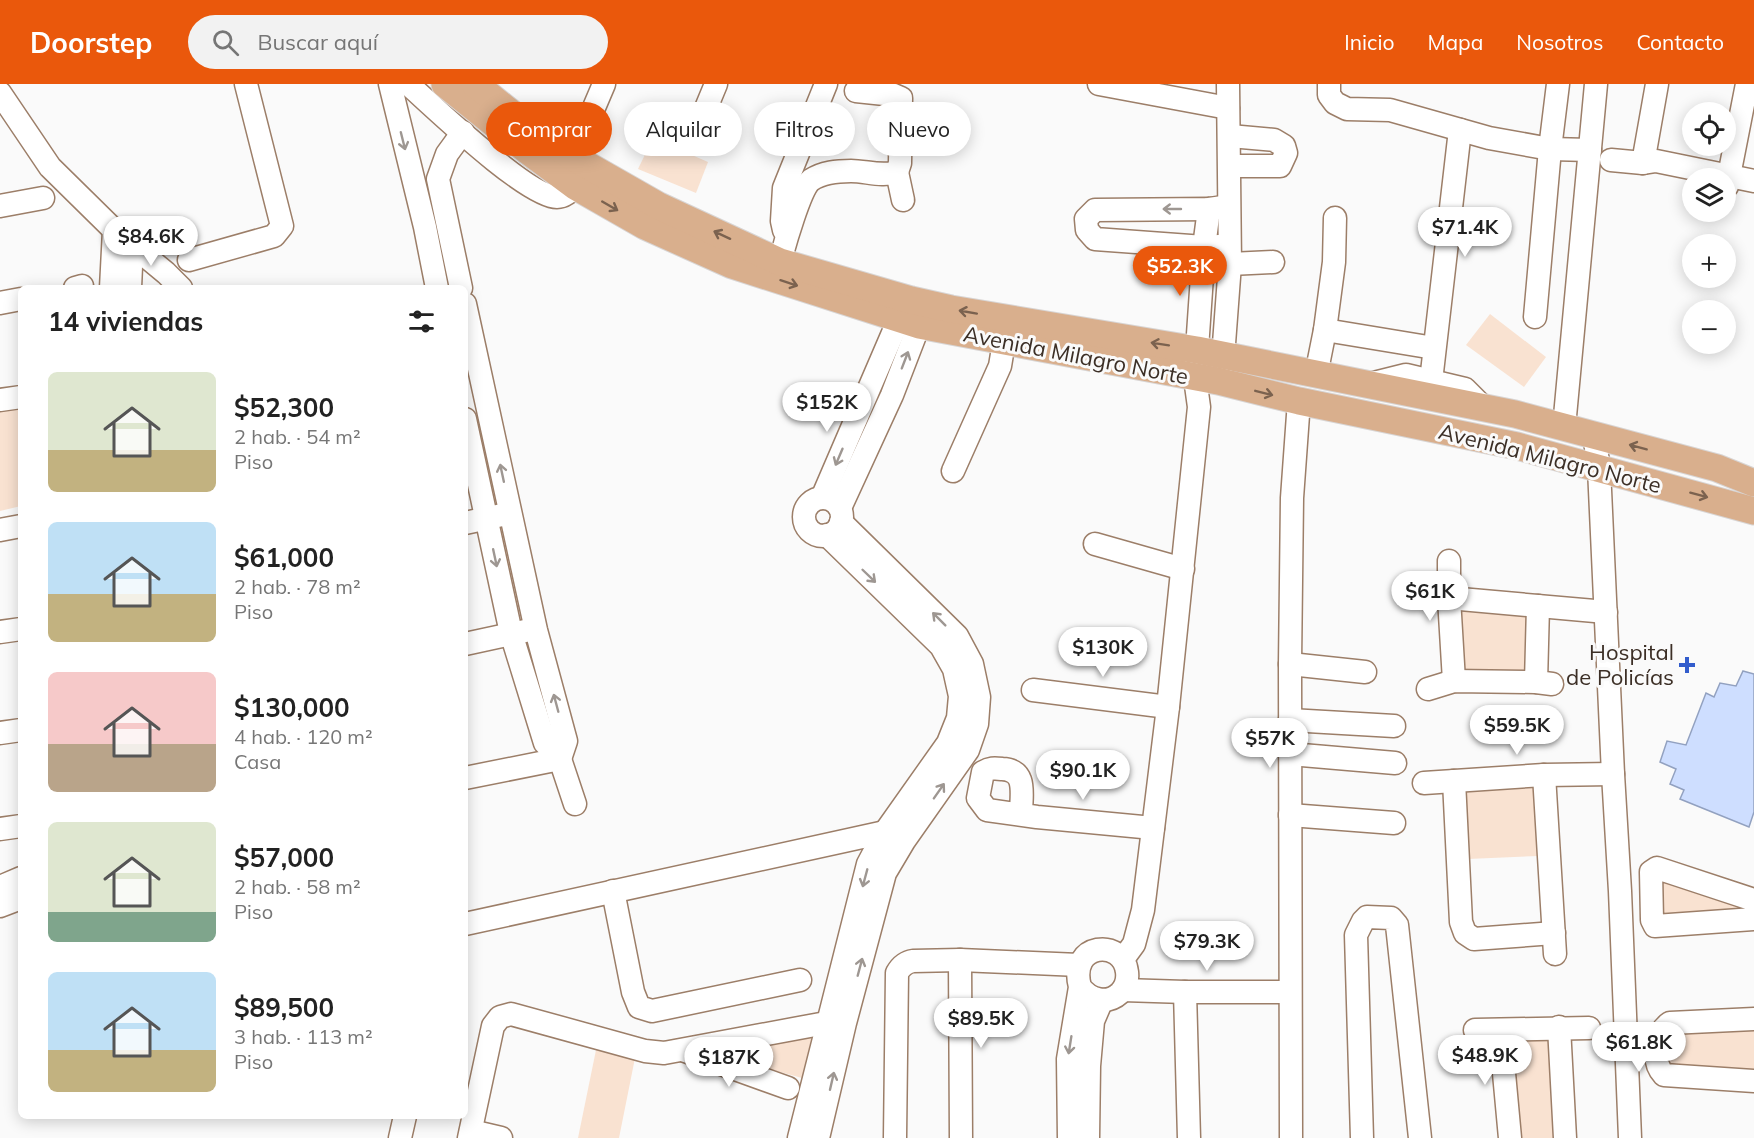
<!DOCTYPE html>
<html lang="es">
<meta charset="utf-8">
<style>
body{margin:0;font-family:Mulish,sans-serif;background:#f2f2f2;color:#222;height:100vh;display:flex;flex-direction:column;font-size:22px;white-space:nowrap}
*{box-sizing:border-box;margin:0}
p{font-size:20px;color:#767676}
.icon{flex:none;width:33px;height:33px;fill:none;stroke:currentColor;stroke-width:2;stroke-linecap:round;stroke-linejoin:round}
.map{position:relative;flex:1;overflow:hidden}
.sheet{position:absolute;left:18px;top:201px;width:450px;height:834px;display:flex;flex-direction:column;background:#fff;border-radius:9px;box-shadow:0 3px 15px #0003}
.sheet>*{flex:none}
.guide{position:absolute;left:486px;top:18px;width:570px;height:54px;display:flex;gap:12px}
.tools{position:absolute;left:1682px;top:18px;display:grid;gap:12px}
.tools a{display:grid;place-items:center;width:54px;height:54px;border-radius:50%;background:#fff;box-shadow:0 3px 15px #0003;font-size:30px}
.price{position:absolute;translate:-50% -51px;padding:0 14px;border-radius:21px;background:#fff;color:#222;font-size:20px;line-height:39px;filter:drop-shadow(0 2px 3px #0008)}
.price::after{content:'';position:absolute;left:50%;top:36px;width:18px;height:14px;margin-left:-9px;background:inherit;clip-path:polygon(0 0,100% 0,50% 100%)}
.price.active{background:#ea580c;color:#fff}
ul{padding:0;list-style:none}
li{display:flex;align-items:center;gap:18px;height:150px;padding:0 30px}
li span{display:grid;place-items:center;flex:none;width:168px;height:120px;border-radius:9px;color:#555}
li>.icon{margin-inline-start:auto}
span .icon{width:72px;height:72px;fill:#fffc;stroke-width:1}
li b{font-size:26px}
h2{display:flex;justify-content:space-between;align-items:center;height:72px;padding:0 30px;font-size:26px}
.tag{padding:0 21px;border-radius:27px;background:#fff;box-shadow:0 3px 15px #0003;font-size:21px;line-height:54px}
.tag.active{background:#ea580c;color:#fff}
header{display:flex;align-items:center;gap:36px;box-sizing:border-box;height:84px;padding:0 30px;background:#ea580c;color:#fff}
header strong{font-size:28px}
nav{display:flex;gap:33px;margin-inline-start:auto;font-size:21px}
.search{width:420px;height:54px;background:#f2f2f2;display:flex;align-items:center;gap:15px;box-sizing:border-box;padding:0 21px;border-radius:33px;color:#767676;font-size:22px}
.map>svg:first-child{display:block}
</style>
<header>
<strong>Doorstep</strong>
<div class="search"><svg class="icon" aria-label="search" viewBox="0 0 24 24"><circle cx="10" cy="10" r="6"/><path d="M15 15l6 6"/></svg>Buscar aquí</div>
<nav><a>Inicio</a><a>Mapa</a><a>Nosotros</a><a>Contacto</a></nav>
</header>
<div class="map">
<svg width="1754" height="1054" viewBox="0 0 1754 1054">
<rect width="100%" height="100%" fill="#fafafa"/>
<g fill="#f9e2d1">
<path d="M653,54L708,78L696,109L638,85Z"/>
<path d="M1490,230L1546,273L1524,303L1466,261Z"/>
<path d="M21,323V422L0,427V327Z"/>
<path d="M1458,519L1527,529L1530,592H1460Z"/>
<path d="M1534,704L1538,772L1468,775L1463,708Z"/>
<path d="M1661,793L1754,827L1659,831Z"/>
<path d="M1754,943V988L1668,981V950Z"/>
<path d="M813,947L802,994L711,969Z"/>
<path d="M1553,956L1556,1054H1518L1510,958Z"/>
<path d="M596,966L635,974L619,1054H578Z"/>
</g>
<path fill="#cedeff" stroke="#92a1c0" stroke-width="1.5" d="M1743,587L1754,590V728L1749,743L1680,715L1684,706L1670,700L1676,685L1660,678L1667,657L1686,661L1706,609L1714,613L1720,599L1736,602Z"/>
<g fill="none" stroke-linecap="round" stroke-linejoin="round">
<g stroke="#9c7e68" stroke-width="25">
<g id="minor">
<path d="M390,0L425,143L437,204"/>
<path d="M408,0C434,23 527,113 557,113C565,113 570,107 575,102"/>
<path d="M1099,0L1228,24"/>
<path d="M1329,0V11L1335,19L1347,25L1390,26L1489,54L1550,65L1590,66"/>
<path d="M0,9L50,83L114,146L166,189L181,204"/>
<path d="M1230,52L1274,56L1284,62L1286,69L1280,82H1230"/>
<path d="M692,58L716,0"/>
<path d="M573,73L604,0"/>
<path d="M1611,76L1643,79L1656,77L1754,97"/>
<path d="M1643,79L1657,0"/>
<path d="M897,88L903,116"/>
<path d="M1727,102L1747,0"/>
<path d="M0,122L43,114"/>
<path d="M1335,134L1334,178L1325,246L1434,264"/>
<path d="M784,146L782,137L784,104L826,0"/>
<path d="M1219,162L1204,163L1095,155L1087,146L1086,135L1095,126L1209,125L1223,123"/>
<path d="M189,176L274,152L282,142L246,0"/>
<path d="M780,178C784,162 800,105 811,96C823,88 837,87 851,87C866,87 882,93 897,88L900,79L901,14L894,11L856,7"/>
<path d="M1230,180L1273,178"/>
<path d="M75,204L82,202"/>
<path d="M111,204L114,146"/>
<path d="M130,204L132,161"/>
<path d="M461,204L438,95L447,70L463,48"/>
<path d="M0,219L21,215"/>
<path d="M465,220L536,546L566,657L560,675"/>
<path d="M1535,233L1550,65L1558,0"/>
<path d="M1220,289L1223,273L1230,180L1228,0"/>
<path d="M1316,291L1325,246"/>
<path d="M1431,297L1460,46"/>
<path d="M1370,300L1406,291L1465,305L1484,324"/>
<path d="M0,316L21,313"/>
<path d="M465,335L511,549L545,659L560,675L575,720"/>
<path d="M1564,343L1596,0"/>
<path d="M1594,351L1599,384L1613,690L1620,807L1630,1054"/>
<path d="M953,387L1000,282L1004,258"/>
<circle cx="823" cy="433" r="19"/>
<path d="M822,414L899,235"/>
<path d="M840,424L892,311L919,241"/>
<path d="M465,439L502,431"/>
<path d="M0,446L21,442"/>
<path d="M1095,460L1183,485"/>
<path d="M1449,477V514L1454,597"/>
<path d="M1449,514L1606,528"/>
<path d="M0,548L21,545"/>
<path d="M465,560L525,547"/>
<path d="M1290,580L1365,588"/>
<path d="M1536,598L1538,522"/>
<path d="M1428,605L1454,597L1536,598L1552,600"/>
<path d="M1033,606L1168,623"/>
<path d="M1290,636L1394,642"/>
<path d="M0,649L21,646"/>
<path d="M1290,670L1395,679"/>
<path d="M1544,691L1555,870"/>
<path d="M465,694L560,675"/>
<path d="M1454,697L1461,838L1465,849L1474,855L1554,849"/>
<path d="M1424,699L1544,691L1613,690"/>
<path d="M1021,730C1021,711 1028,686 1002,685C994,684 990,684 983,688L978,714L987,726L1037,733L1153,744"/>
<path d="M1290,731L1394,739"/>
<path d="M0,745L21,742"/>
<path d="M0,803L21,794"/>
<path d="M613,807L633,908L639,923L652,927L800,896"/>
<path d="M1754,816L1657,784L1651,788L1652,836L1655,842L1754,835"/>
<path d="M0,822L21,814"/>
<path d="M465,840L885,748L894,752"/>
<path d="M1123,875L1134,860L1143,826L1168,623L1199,323L1195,294L1204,163L1209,125"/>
<path d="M960,876L961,1054"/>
<path d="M1123,906L1185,908H1290"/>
<path d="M1185,908L1189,1054"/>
<path d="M1754,935L1670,939C1655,949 1651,977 1664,991L1754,997"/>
<path d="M1559,943L1565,1054"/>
<path d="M1475,946L1589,944"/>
<path d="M1500,946L1510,1054"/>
<path d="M685,967L788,1004"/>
<path d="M471,1047L501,1054"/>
<path d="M400,1054L405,1032"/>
<path d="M469,1054L493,942L500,933L511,930L645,967L664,969L826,939H838"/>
<path d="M799,1054L868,780L885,748L948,659L958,634L960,612L954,585L941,562L827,451"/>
<path d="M818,1054L845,939L885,789L904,757L968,666L977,640L979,613L972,580L957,552L841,438"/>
<path d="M895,1054L897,889C901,882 906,878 913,877L960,876L1079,881"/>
<path d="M1069,1054L1068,975L1080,903C1068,858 1123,854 1127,888C1128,896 1126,903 1120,909C1107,921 1090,916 1080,903"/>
<path d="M1088,1054L1089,982L1093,937L1102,916"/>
<path d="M1291,1054L1290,580L1292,414L1299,317"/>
<path d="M1362,1054L1356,851L1363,837L1367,833L1391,834L1397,841L1420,1054"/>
</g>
</g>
<g stroke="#d8d5d4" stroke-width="29">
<g id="major">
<path d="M445,0L528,67L575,102L645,142L732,181L919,241L1218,297L1299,317L1517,362L1754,427"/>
<path d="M475,0L527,42L573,73L659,122L780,178L911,216L951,225L1197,266L1515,330L1717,384L1754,399"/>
</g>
</g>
<use href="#minor" stroke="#fff" stroke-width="22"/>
<use href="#major" stroke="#d9af8d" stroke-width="27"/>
</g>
<defs><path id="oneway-shaft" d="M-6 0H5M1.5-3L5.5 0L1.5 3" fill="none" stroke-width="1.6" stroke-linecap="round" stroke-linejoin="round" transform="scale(1.5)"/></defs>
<g stroke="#9e9792">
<use href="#oneway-shaft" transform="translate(403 57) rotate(76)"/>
<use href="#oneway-shaft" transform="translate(1172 125) rotate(180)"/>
<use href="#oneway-shaft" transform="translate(905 276) rotate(-69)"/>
<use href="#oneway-shaft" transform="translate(839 373) rotate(113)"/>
<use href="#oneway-shaft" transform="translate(502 389) rotate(-102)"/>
<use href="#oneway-shaft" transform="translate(495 474) rotate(78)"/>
<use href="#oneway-shaft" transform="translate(869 492) rotate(44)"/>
<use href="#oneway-shaft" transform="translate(939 535) rotate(-135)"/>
<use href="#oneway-shaft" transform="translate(556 619) rotate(-105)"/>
<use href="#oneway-shaft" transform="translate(939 707) rotate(-55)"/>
<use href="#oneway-shaft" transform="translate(865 794) rotate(105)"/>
<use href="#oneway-shaft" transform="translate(860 883) rotate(-75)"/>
<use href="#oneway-shaft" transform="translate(1070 961) rotate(99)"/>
<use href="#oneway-shaft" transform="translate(832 997) rotate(-77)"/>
</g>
<g stroke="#7b624f">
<use href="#oneway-shaft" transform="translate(610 122) rotate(30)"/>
<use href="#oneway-shaft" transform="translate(722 151) rotate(-155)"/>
<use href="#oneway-shaft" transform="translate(789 199) rotate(18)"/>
<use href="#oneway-shaft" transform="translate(968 228) rotate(-170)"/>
<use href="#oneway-shaft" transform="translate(1160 260) rotate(-171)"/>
<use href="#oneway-shaft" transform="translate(1264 309) rotate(14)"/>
<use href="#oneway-shaft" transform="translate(1638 363) rotate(-165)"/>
<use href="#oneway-shaft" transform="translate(1699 411) rotate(15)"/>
</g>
<path fill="#325ccc" stroke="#fafafa" stroke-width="2" d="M1684 572h6v6h6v6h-6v6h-6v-6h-6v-6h6z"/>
<g text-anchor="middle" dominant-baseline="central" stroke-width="6" stroke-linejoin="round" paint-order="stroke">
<g font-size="22" fill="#3c2f26" stroke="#fafafa">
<text transform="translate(1076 271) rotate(11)">Avenida Milagro Norte</text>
<text transform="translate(1550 374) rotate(14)">Avenida Milagro Norte</text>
</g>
<g font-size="22" fill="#3c2f26" stroke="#fafafa" text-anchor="end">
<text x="1674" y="568">Hospital<tspan x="1674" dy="25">de Policías</tspan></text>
</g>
</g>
</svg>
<div class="tools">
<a><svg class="icon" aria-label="locate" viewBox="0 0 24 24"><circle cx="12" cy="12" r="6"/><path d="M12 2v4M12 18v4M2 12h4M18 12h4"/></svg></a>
<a><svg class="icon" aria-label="layers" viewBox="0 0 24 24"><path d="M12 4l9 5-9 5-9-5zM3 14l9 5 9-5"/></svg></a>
<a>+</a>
<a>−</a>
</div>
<b class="price" style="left:1465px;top:174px">$71.4K</b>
<b class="price" style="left:151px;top:183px">$84.6K</b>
<b class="price active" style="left:1180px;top:213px">$52.3K</b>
<b class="price" style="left:827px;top:349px">$152K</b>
<b class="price" style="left:1430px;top:538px">$61K</b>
<b class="price" style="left:1103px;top:594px">$130K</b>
<b class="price" style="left:1517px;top:672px">$59.5K</b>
<b class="price" style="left:1270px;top:685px">$57K</b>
<b class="price" style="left:1083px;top:717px">$90.1K</b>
<b class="price" style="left:1207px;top:888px">$79.3K</b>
<b class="price" style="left:981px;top:965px">$89.5K</b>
<b class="price" style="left:1639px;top:989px">$61.8K</b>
<b class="price" style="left:1485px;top:1002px">$48.9K</b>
<b class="price" style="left:729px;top:1004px">$187K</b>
<div class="guide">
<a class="tag active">Comprar</a>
<a class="tag">Alquilar</a>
<a class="tag">Filtros</a>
<a class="tag">Nuevo</a>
</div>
<section class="sheet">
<h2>14 viviendas<svg class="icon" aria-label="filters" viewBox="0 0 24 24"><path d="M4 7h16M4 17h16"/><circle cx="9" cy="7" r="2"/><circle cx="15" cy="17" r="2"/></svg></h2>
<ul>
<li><span style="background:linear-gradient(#dfe7d0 65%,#c2b280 0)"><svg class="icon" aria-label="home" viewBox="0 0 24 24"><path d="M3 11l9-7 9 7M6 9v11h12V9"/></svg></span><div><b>$52,300</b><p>2 hab. · 54 m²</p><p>Piso</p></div></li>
<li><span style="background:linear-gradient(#bfe0f5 60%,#c2b280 0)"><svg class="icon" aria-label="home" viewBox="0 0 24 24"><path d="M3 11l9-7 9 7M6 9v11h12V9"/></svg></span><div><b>$61,000</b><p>2 hab. · 78 m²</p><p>Piso</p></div></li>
<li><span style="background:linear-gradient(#f6c9c9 60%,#b9a48a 0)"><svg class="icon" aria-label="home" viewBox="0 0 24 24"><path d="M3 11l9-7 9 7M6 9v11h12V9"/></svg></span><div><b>$130,000</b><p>4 hab. · 120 m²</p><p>Casa</p></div></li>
<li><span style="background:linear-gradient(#dfe7d0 75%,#7fa58c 0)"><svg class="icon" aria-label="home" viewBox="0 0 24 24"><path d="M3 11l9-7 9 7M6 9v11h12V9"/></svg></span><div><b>$57,000</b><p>2 hab. · 58 m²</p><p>Piso</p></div></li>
<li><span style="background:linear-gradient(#bfe0f5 65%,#c2b280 0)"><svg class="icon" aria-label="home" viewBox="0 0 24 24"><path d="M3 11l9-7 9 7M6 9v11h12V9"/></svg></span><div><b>$89,500</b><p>3 hab. · 113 m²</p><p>Piso</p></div></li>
</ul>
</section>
</div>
